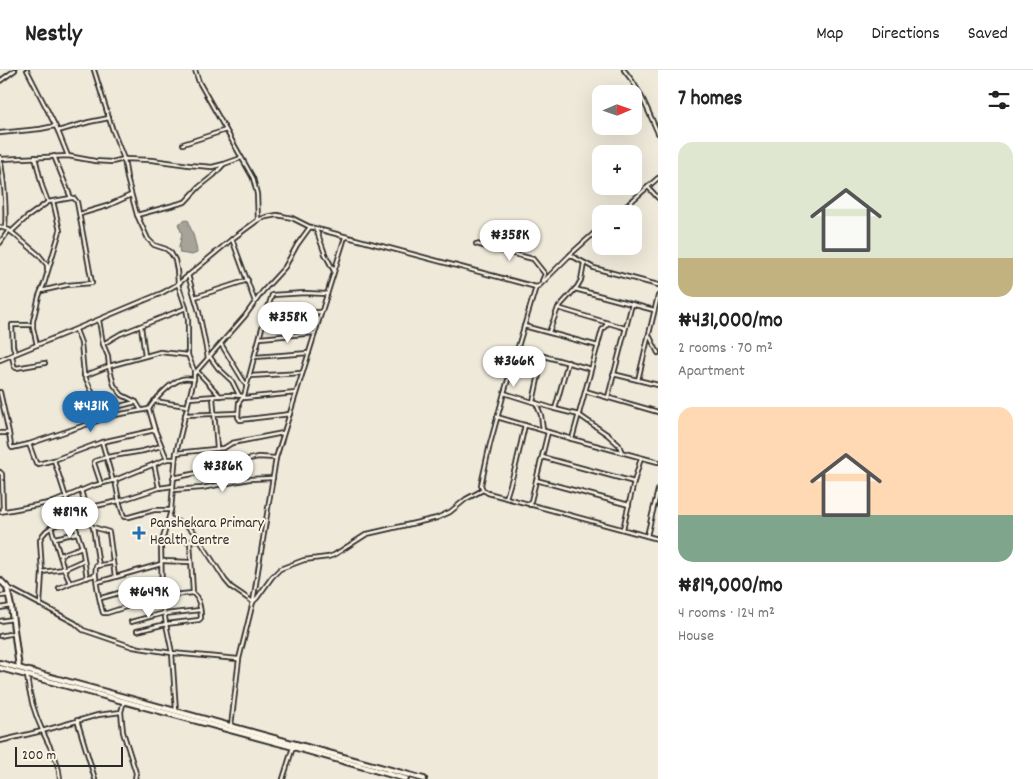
<!DOCTYPE html>
<meta charset="utf-8">
<style>
body{margin:0;font-family:Dekko,sans-serif;background:#f2f2f2;color:#222;height:100vh;display:flex;flex-direction:column;font-size:19px;white-space:nowrap}
*{box-sizing:border-box;margin:0}
p{font-size:16px;color:#767676}
.icon{flex:none;width:28px;height:28px;fill:none;stroke:currentColor;stroke-width:2;stroke-linecap:round;stroke-linejoin:round}
.map{position:relative;flex:1;overflow:hidden}
.sheet{display:flex;flex-direction:column;background:#fff;width:375px}
.sheet>*{flex:none}
.needle{width:32px;rotate:88deg}
.fabs{position:absolute;left:592px;top:15px;display:grid;gap:10px}
.fabs a{display:grid;place-items:center;width:50px;height:50px;border-radius:10px;background:#fff;box-shadow:0 5px 20px #0002;font-size:25px}
.scale{position:absolute;left:15px;bottom:12px;width:108px;box-sizing:border-box;padding-left:5px;border:2px solid #2b2b2b;border-top:0;font-size:14px;line-height:18px;white-space:nowrap;color:#2b2b2b;-webkit-text-stroke:4px #fcf5e5;paint-order:stroke}
.price{position:absolute;translate:-50% -42px;padding:0 11px;border-radius:18px;background:#fff;color:#222;font-size:16px;line-height:32px;filter:drop-shadow(0 1px 2px #0008)}
.price::after{content:'';position:absolute;left:50%;top:30px;width:15px;height:11px;margin-left:-8px;background:inherit;clip-path:polygon(0 0,100% 0,50% 100%)}
.price.selected{background:#1f6fb2;color:#fff}
ul{padding:0;list-style:none}
li{display:grid;align-content:center;gap:10px;height:265px;padding:0 20px}
li span{display:grid;place-items:center;height:155px;border-radius:15px;color:#555}
li>.icon{margin-inline-start:auto}
span .icon{width:90px;height:90px;fill:#fffc;stroke-width:1}
li b{font-size:21px}
h2{display:flex;justify-content:space-between;align-items:center;height:60px;padding:0 20px;font-size:21px}
header{display:flex;align-items:center;gap:30px;box-sizing:border-box;height:70px;padding:0 25px;background:#fff;border-bottom:1px solid #e0e0e0}
header strong{font-size:24px}
nav{display:flex;gap:28px;margin-inline-start:auto;font-size:18px}
main{display:flex;flex:1;min-height:0}
.map>svg:first-child{display:block}
</style>
<header>
<strong>Nestly</strong>
<nav><a>Map</a><a>Directions</a><a>Saved</a></nav>
</header>
<main>
<div class="map">
<svg width="658" height="709" viewBox="0 0 658 709">
<rect width="100%" height="100%" fill="#efe9da"/>
<filter id="ink" filterUnits="userSpaceOnUse"><feTurbulence type="fractalNoise" baseFrequency=".02" numOctaves="2"/><feDisplacementMap in="SourceGraphic" scale="10" xChannelSelector="R" yChannelSelector="G"/><feConvolveMatrix kernelMatrix="1 2 1 2 8 2 1 2 1" color-interpolation-filters="sRGB"/></filter>
<g filter="url(#ink)">
<path fill="#a6a399" stroke="#75736d" d="M186,150L189,151V155C192,159 197,177 197,183L192,185L180,183L179,177L182,164L178,154Z"/>
<g fill="none" stroke-linecap="round" stroke-linejoin="round">
<g stroke="#2b2b2b" stroke-width="6">
<g id="minor">
<path d="M27,0L58,61L68,86"/>
<path d="M94,0L113,61L124,89L127,108L137,145L148,169L154,175L166,179L171,183L175,190L177,200L178,214L186,238L188,249V285L194,300V309L176,383L171,440L161,475L162,526L166,554L172,583L176,641"/>
<path d="M195,0L199,12L253,108L257,124L258,150"/>
<path d="M624,0C641,20 647,39 658,63"/>
<path d="M0,11L15,0"/>
<path d="M58,61L89,52L109,48"/>
<path d="M0,63L40,59L55,56"/>
<path d="M183,74L226,60"/>
<path d="M54,86L71,128"/>
<path d="M0,87C4,111 7,134 5,158"/>
<path d="M35,87L42,116L48,132"/>
<path d="M0,89L68,86L95,91L112,92L124,89L152,90L189,95L212,97L224,94L241,88"/>
<path d="M648,117L658,128"/>
<path d="M80,144L107,136L131,125"/>
<path d="M617,144L658,108"/>
<path d="M137,145L185,132L199,117L214,105L223,95"/>
<path d="M0,157L9,160L39,185L47,195V200"/>
<path d="M316,159L325,184L334,201"/>
<path d="M11,162L26,148L48,132L71,128H74L77,132L92,213L67,215L41,221"/>
<path d="M232,169L255,232"/>
<path d="M0,173L9,160"/>
<path d="M476,174L533,189L545,204L542,211"/>
<path d="M570,185L594,198L658,215"/>
<path d="M188,205L199,242L208,288"/>
<path d="M536,217L504,323L490,374L481,415L483,420L488,423L658,469"/>
<path d="M575,219L654,240"/>
<path d="M195,227L248,210"/>
<path d="M558,238L625,258"/>
<path d="M266,244L321,242"/>
<path d="M99,250L103,274L108,286L109,296L114,315L122,325L136,332L141,340"/>
<path d="M141,256L145,286"/>
<path d="M524,256L598,276"/>
<path d="M76,260L81,273L84,304L100,340H104L136,332"/>
<path d="M549,262L558,238L577,217L581,210L584,193"/>
<path d="M649,265L658,283"/>
<path d="M260,268L315,263"/>
<path d="M103,274L120,264L186,238"/>
<path d="M221,274L246,315"/>
<path d="M37,275L33,258V251L39,226L44,214L60,161L53,131"/>
<path d="M518,279L591,299"/>
<path d="M15,283L13,276L12,255H33"/>
<path d="M12,285L14,296L16,298L45,293"/>
<path d="M210,287L218,298L232,311L239,325"/>
<path d="M255,287L309,283"/>
<path d="M0,290L76,259L162,223L178,214L232,169L258,150L266,147L277,145L292,148L310,157L536,217L539,216L573,182L601,157"/>
<path d="M197,301L220,326"/>
<path d="M195,303L245,246L263,221L285,197L297,175L310,157"/>
<path d="M613,304L658,315"/>
<path d="M84,306L109,296L153,284L160,282L188,285"/>
<path d="M250,306L302,303"/>
<path d="M638,310L658,226"/>
<path d="M585,321L658,342"/>
<path d="M0,322L9,363L11,376L12,378L29,374L115,345L149,339"/>
<path d="M504,323L555,339L579,345L608,365L619,375L622,383"/>
<path d="M213,327L217,379"/>
<path d="M608,327L632,234"/>
<path d="M189,328L230,325L244,326"/>
<path d="M244,328L296,323"/>
<path d="M154,331L187,336"/>
<path d="M533,332L543,286"/>
<path d="M536,333L541,345L543,360"/>
<path d="M555,339L568,292"/>
<path d="M290,344L240,350L238,347L239,332L244,326L264,250L272,225L305,223L327,224"/>
<path d="M185,345L238,343"/>
<path d="M497,347L572,369L658,392"/>
<path d="M0,363H8"/>
<path d="M572,369L602,260L608,253"/>
<path d="M102,372L113,411"/>
<path d="M29,374L36,393L38,394L54,390L102,372L155,360"/>
<path d="M176,383L224,378L232,373L283,363"/>
<path d="M542,387L634,412"/>
<path d="M167,389L155,360L149,339C155,329 171,312 182,309C186,308 190,309 194,309"/>
<path d="M54,390L82,477L87,508"/>
<path d="M154,394L159,418"/>
<path d="M0,402L2,404L3,441"/>
<path d="M173,408L202,402L207,400L225,396L249,389L258,387L276,388"/>
<path d="M115,410L119,431L124,447H129L154,440H171"/>
<path d="M536,410L629,435"/>
<path d="M101,414L94,393L95,391L107,387L143,381L161,376"/>
<path d="M81,420L90,454L93,457L99,496"/>
<path d="M173,420L202,418L249,409L273,408"/>
<path d="M506,428L516,395L525,355"/>
<path d="M530,435L548,362"/>
<path d="M86,438L119,431L159,418L173,416"/>
<path d="M0,442L54,432L92,416L115,410L167,389H175"/>
<path d="M169,448L186,455L195,463L225,510L231,517L253,532L257,528L272,507L280,499L304,490L328,487L334,485L367,464L437,448L450,442L466,429L483,420"/>
<path d="M51,457L64,499L70,513"/>
<path d="M93,457L109,462L115,507"/>
<path d="M623,459L634,412L641,388"/>
<path d="M647,466L658,420"/>
<path d="M55,468L77,463"/>
<path d="M162,470L201,471"/>
<path d="M60,485L82,477"/>
<path d="M162,491L190,492"/>
<path d="M112,493L96,496C94,506 100,533 103,543H107L132,535L162,526L193,523"/>
<path d="M42,502L64,499L84,490"/>
<path d="M98,512L161,494"/>
<path d="M7,517L75,553L83,560L133,577L172,583L238,589"/>
<path d="M59,518L70,513L95,505"/>
<path d="M125,521L132,535"/>
<path d="M0,526L9,525"/>
<path d="M101,528L162,511"/>
<path d="M40,535L42,502L40,470C47,452 71,451 88,448"/>
<path d="M0,538L11,536"/>
<path d="M165,544L200,540"/>
<path d="M0,551L13,549"/>
<path d="M131,552L164,543"/>
<path d="M137,561L166,554L199,550L201,548C201,539 200,529 193,523L190,471"/>
<path d="M0,566L14,563"/>
<path d="M27,606C29,625 35,645 43,662C50,678 59,691 60,709"/>
<path d="M121,642L123,662L136,703L135,709"/>
<path d="M77,650L95,709"/>
<path d="M231,656L239,589L253,532L276,388L345,167"/>
<path d="M0,671L42,661L98,645L121,642L124,631"/>
<path d="M283,709L293,677"/>
</g>
</g>
<g stroke="#2b2b2b" stroke-width="8">
<g id="tertiary">
<path d="M0,510L7,517L11,536L19,598"/>
<path d="M0,593L424,709"/>
<path d="M0,598L293,677L406,709"/>
</g>
</g>
<use href="#minor" stroke="#fcf5e5" stroke-width="2.5"/>
<use href="#tertiary" stroke="#fcf5e5" stroke-width="4"/>
</g>
</g>
<path fill="#1f6fb2" stroke="#fcf5e5" stroke-width="2" d="M136.5 455.5h5v5h5v5h-5v5h-5v-5h-5v-5h5z"/>
<g text-anchor="middle" dominant-baseline="central" stroke-width="4" stroke-linejoin="round" paint-order="stroke">
<g font-size="15" fill="#2b2b2b" stroke="#fcf5e5" text-anchor="start">
<text x="150" y="454">Panshekara Primary<tspan x="150" dy="17">Health Centre</tspan></text>
</g>
</g>
</svg>
<div class="fabs">
<a><svg class="needle" viewBox="-14 -14 28 28"><path d="M0-13l5 13h-10z" fill="#e53935"/><path d="M0 13l5-13h-10z" fill="#767676"/></svg></a>
<a>+</a>
<a>−</a>
</div>
<div class="scale">200 m</div>
<b class="price" style="left:510px;top:192px">₦358K</b>
<b class="price" style="left:288px;top:274px">₦358K</b>
<b class="price" style="left:514px;top:318px">₦366K</b>
<b class="price selected" style="left:91px;top:363px">₦431K</b>
<b class="price" style="left:223px;top:423px">₦386K</b>
<b class="price" style="left:70px;top:469px">₦819K</b>
<b class="price" style="left:149px;top:549px">₦649K</b>
</div>
<section class="sheet">
<h2>7 homes<svg class="icon" aria-label="filters" viewBox="0 0 24 24"><path d="M4 7h16M4 17h16"/><circle cx="9" cy="7" r="2"/><circle cx="15" cy="17" r="2"/></svg></h2>
<ul>
<li><span style="background:linear-gradient(#dfe7d0 75%,#c2b280 0)"><svg class="icon" aria-label="home" viewBox="0 0 24 24"><path d="M3 11l9-7 9 7M6 9v11h12V9"/></svg></span><div><b>₦431,000/mo</b><p>2 rooms · 70 m²</p><p>Apartment</p></div></li>
<li><span style="background:linear-gradient(#ffd9b3 70%,#7fa58c 0)"><svg class="icon" aria-label="home" viewBox="0 0 24 24"><path d="M3 11l9-7 9 7M6 9v11h12V9"/></svg></span><div><b>₦819,000/mo</b><p>4 rooms · 124 m²</p><p>House</p></div></li>
</ul>
</section>
</main>
